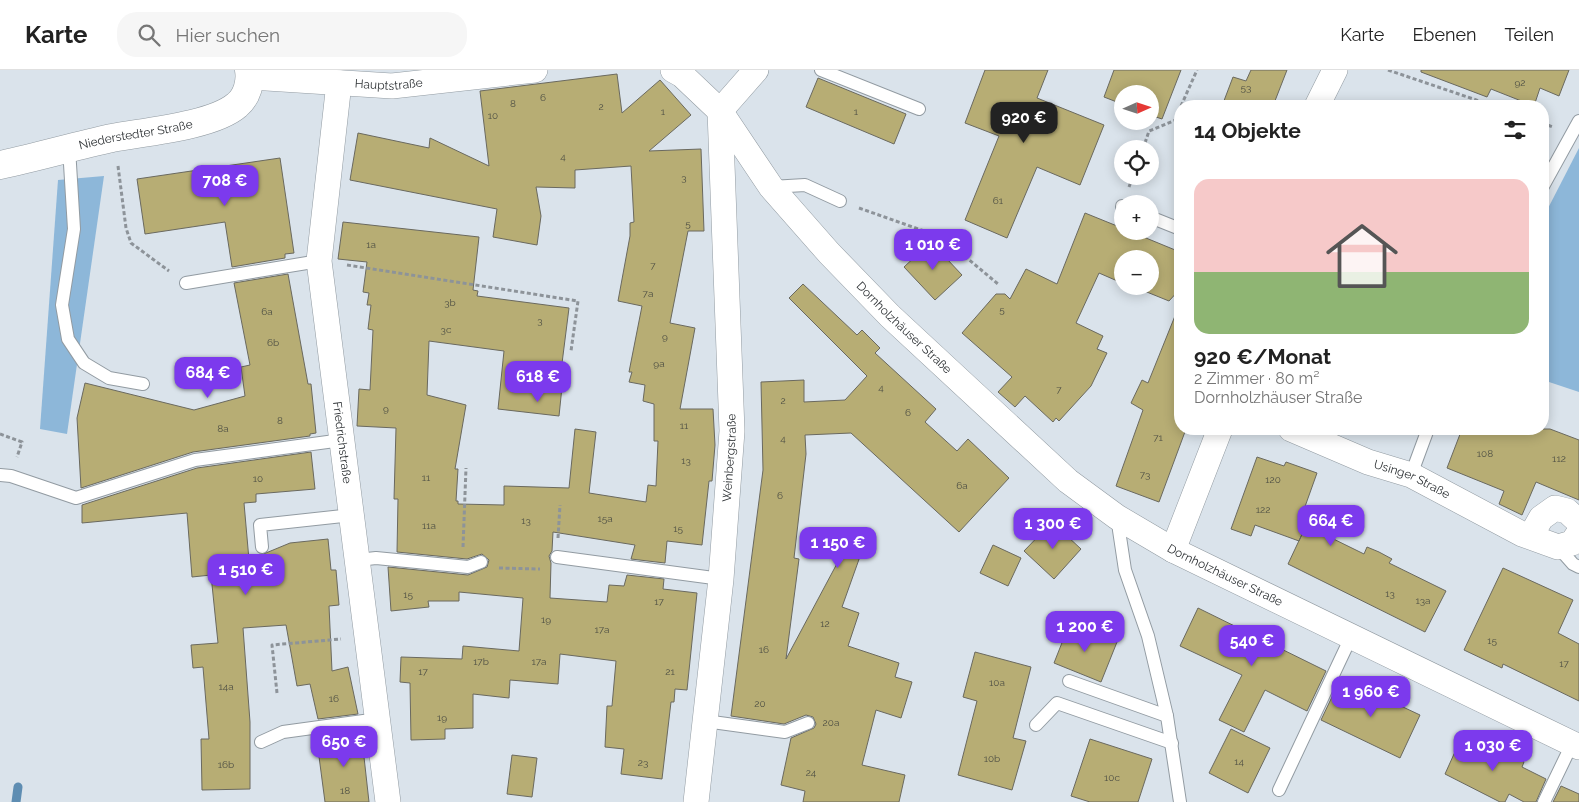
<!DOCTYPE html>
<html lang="de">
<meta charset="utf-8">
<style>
body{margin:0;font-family:Raleway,sans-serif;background:#f6f6f6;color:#222;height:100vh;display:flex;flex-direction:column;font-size:19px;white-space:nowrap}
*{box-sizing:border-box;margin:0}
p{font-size:16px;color:#767676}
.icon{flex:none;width:28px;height:28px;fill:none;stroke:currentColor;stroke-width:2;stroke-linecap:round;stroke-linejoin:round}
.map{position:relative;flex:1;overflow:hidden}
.drawer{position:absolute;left:1174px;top:30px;width:375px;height:335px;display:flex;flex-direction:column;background:#fff;border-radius:20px;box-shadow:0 2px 12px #0003}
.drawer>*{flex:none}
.needle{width:32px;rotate:87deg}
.tools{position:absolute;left:1114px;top:15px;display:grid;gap:10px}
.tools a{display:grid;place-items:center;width:45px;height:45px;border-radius:50%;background:#fff;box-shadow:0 2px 12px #0003;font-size:25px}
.price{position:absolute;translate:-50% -42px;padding:0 11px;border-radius:10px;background:#7c3aed;color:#fff;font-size:16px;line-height:32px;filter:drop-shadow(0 1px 2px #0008)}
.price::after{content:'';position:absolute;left:50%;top:30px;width:15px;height:11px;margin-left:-8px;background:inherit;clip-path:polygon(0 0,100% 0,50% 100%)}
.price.selected{background:#222;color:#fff}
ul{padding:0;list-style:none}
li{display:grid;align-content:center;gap:10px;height:265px;padding:0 20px}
li span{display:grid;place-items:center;height:155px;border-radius:15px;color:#555}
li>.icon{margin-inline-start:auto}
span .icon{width:90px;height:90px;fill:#fffc;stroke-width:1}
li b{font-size:21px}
h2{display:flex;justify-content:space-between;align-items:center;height:60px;padding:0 20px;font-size:21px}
header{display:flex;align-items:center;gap:30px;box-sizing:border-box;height:70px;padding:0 25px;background:#fff;border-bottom:1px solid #e0e0e0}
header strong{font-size:24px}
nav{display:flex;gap:28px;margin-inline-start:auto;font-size:18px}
.search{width:350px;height:45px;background:#f6f6f6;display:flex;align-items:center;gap:12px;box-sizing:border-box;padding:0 18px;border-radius:20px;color:#767676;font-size:19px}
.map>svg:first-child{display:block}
</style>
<header>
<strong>Karte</strong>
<div class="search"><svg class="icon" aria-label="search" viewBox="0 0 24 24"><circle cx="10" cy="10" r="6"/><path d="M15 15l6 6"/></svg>Hier suchen</div>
<nav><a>Karte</a><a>Ebenen</a><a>Teilen</a></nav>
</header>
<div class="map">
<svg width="1579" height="732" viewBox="0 0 1579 732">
<rect width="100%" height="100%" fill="#dae3eb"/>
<g fill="#8db7d9">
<path d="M1579,78V322L1543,310V148Z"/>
<path d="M104,106L67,364L40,359L58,110Z"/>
</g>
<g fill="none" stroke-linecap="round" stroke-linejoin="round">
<path stroke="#5e8db2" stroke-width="9" d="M16,732L18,717"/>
</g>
<g fill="#b7ad74" stroke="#6a695f">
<path d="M985,0H1048L1037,28L1104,55L1080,115L1037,97L1007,168L965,150L999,66L965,53Z"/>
<path d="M1114,0H1181L1162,49L1150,45V24H1122V34L1104,27Z"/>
<path d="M1251,0H1287L1273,36H1222L1233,7L1246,11Z"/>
<path d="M1421,0H1569L1559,26L1540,18L1534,36L1491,19L1487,27L1421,2Z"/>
<path d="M617,4L622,43L660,10L691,45L649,81L701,79L704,161H688L670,253L695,258L680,339H713L715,375L712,411H709L702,475L667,471L665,493L631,489L635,475L553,462L552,481L549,486L551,493L550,528L607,532L609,515L624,516L627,505L664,509L663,519L697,523L687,620L675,619L674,632H671L662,709L621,704L624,679L605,677L607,636H612L616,591L560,584L558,614L510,610L509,628L473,624V658L445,659V669L411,670L410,613L400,612L401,587L462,589L463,576L519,581L523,528L459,522V531H428L429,537L391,541L388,497L468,505L487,497L489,490L482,484L467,489L397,482L398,429H394L396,358L357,356L359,319L370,320L373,260L368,259L371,235H367L369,223L363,222L367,192L338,189L343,152L479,167L473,220L478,221L477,226L569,238L559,317H562L559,346L498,339L504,281L429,271L427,325L466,335L455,399H458L456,431H458V434L504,435V416L569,418L575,359L596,362L589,423L646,432L648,415L656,416L658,371H654V334L643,331L645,315L629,312L632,302H629L642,236L618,231L630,166V153L634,152L631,96L575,100V118L536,117L541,146L537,175L493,167L497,139L350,110L358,63L429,78L430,68L489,96L480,21Z"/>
<path d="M818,8L906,44L894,74L806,37Z"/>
<path d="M280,88L294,183L285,184V188L232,197L225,152L145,164L137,109Z"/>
<path d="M1085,143L1122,158V161H1129L1180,182V219L1169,231L1132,216H1150V189H1122V213L1099,203L1076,253L1103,266L1097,279L1107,283L1091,316L1059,351L1056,348L1053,352L1025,326L1015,337L998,322L1012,307L962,263L996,224H1005L1010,229L1026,199L1057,214Z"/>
<path d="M931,172L962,205L935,230L904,197Z"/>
<path d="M288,204L308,314H311L316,363L310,364V366L193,382L81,418L77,348L85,313L194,340L245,326L241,297L250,295L234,213Z"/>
<path d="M803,214L857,265L862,260L880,278L875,283L936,339L925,352L957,381L968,369L1009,408L959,462L851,363L805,365L806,384L794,488L799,489L786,589L856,458L868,464L842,537L859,543L848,576L899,593L895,607L912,612L901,648L876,640L862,695L905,705L899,732H803L805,721L781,715L791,668L814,658L816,654L813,647L806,645L784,654L731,646L763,400L761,312L804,310V332L845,330L867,306L789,228Z"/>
<path d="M1179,236L1180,359H1186L1159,432L1116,416L1143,340L1131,333L1142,310L1148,313Z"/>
<path d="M1462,359H1550L1579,370V430L1536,412L1522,445L1499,434L1504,421L1447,398Z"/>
<path d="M311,382L315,419L256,424V432L244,433L249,490L290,473L328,469L331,500H336L339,535L329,536L332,601L348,597L358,644L318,649L310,614L297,616L286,555L243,558L250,652V719L202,720L201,669H209L203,597L193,598L191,575L218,573L211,505L192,507L187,443L82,453V435L197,398Z"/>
<path d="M1257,387L1284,396L1286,392L1317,403L1302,445L1310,449L1307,456L1364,484L1367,477L1379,482L1392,489L1389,493L1446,521L1425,562L1288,494L1304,460L1299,471L1255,455L1251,466L1231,459Z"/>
<path d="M1052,452L1081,479L1054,509L1024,481Z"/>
<path d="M993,475L1021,488L1008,516L980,503Z"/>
<path d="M1503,498L1573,530L1558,563L1579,574V631L1503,594L1502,598L1464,580Z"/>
<path d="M1198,538L1326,601L1307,641L1265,620L1244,662L1219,650L1242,605L1180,576Z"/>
<path d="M1069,555L1117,572L1101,612L1054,593Z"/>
<path d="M975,582L1031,597L1013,668L1026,671L1012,720L958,705L977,631L963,627Z"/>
<path d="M1341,608L1420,645L1400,688L1321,650Z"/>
<path d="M1231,659L1270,678L1248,723L1209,703Z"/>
<path d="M361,660L369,732H325L318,679L324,678L321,665Z"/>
<path d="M1463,664L1524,692L1522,697L1546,709L1536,732H1524L1509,724L1505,732H1500L1445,704Z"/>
<path d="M1090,669L1152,689L1138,732H1090L1071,726Z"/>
<path d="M512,685L537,688L532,727L507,724Z"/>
<path d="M1561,716L1579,724V732H1553Z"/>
</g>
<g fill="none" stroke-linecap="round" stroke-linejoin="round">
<g stroke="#929ba2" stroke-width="14">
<g id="service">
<path d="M821,0L919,39"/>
<path d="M69,78L74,159L62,235L68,269L84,293L109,308L143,314"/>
<path d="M771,117L805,115L840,131"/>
<path d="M1542,118L1579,51"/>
<path d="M1122,136V137"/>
<path d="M1150,147L1180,159"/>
<path d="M186,213L319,191"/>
<path d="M0,405L11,406L76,428L195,390L342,370"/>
<path d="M1411,405L1428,359"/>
<path d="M1117,447L1125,500L1148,566L1167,646L1180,732"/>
<path d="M262,477L260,455L352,445"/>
<path d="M1558,477L1573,494L1579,497"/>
<path d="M557,487L721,509"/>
<path d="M358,490L376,488L468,497L481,492"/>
<path d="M1069,611L1167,646"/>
<path d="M705,651L785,662L808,653"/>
<path d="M1036,655L1057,633L1172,673"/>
<path d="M261,672L283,662L378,649"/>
<path d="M1279,720L1351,567"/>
<path d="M1544,732L1572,674"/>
</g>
</g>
<g stroke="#929ba2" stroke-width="26">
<g id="minor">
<path id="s1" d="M673,0L682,5L720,41L771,117L829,183L890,246L1068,411L1117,447L1173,480L1579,677"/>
<path id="s2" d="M250,7L392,16L535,0"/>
<path id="s3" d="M339,13L319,191L388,732"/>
<path d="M1317,36L1335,0"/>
<path d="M720,41L756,0"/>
<path id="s4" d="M1291,359L1368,392L1411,405L1522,464L1558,477L1572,473L1579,463"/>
<path d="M1531,466L1541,448L1555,438L1567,441L1579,452"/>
<path d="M1173,480L1220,359"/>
<path id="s5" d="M696,732L721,509L732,361L720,41"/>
</g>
</g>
<g stroke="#929ba2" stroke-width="29">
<g id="tertiary">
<path id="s6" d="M0,95C38,87 75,76 112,68C144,62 213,56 237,35C247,27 251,12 249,0"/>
</g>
</g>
<g stroke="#8d9399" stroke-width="3" stroke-dasharray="4 2.5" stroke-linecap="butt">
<path d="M1388,0L1494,36"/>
<path d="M1181,36L1197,0"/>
<path d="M1542,53L1553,57"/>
<path d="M1143,79L1149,61L1176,50L1180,40"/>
<path d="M118,96L126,158L131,173L169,201"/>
<path d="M1129,117L1133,106"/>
<path d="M859,138L924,161L955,178L998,214"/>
<path d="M347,195L578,231L571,281"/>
<path d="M0,364L22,372L17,387"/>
<path d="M558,468L560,435"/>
<path d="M463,477L466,398"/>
<path d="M499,498L540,499"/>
<path d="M277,623L272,575L341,569"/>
</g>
<use href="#service" stroke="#fff" stroke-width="12"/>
<use href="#minor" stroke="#fff" stroke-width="25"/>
<use href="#tertiary" stroke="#fff" stroke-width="28"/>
</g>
<g text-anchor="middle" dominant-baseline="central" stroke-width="4" stroke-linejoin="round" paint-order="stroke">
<g font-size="10" fill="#505145">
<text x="1520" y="12">92</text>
<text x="1246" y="17">53</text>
<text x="543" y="27">6</text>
<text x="513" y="33">8</text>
<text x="601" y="36">2</text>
<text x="663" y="41">1</text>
<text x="856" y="41">1</text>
<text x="493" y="45">10</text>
<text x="563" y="86">4</text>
<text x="684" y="107">3</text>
<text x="998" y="130">61</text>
<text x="688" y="153">5</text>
<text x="371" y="174">1a</text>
<text x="653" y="195">7</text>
<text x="648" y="223">7a</text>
<text x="450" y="232">3b</text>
<text x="1002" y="239">5</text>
<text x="267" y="241">6a</text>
<text x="540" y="250">3</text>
<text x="446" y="259">3c</text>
<text x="665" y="266">9</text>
<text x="273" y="272">6b</text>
<text x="659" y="293">9a</text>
<text x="881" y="317">4</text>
<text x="1059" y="319">7</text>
<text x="783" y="330">2</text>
<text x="386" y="338">9</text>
<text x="908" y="342">6</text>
<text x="280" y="350">8</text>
<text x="684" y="355">11</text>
<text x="223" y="358">8a</text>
<text x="1158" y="367">71</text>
<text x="783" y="368">4</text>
<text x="1485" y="383">108</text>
<text x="1559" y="388">112</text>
<text x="686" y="390">13</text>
<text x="1145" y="404">73</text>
<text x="426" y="407">11</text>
<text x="258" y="408">10</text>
<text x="1273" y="409">120</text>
<text x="962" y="415">6a</text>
<text x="780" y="425">6</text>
<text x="1263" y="439">122</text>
<text x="605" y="448">15a</text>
<text x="526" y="450">13</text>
<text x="429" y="455">11a</text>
<text x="678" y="458">15</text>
<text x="1390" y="523">13</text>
<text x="408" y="524">15</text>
<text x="1423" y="530">13a</text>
<text x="659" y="531">17</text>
<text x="546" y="549">19</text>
<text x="825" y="553">12</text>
<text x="602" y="559">17a</text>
<text x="1492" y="570">15</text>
<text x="764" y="579">16</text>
<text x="481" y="591">17b</text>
<text x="539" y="591">17a</text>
<text x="1564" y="593">17</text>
<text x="423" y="601">17</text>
<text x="670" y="601">21</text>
<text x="997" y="612">10a</text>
<text x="226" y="616">14a</text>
<text x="334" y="628">16</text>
<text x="760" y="633">20</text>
<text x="442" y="647">19</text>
<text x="831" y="652">20a</text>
<text x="992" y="688">10b</text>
<text x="1239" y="691">14</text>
<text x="643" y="692">23</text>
<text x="226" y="694">16b</text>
<text x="811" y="702">24</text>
<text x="1112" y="707">10c</text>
<text x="345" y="720">18</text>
</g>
<g font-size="12" fill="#2e3235" stroke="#e7f0f8">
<text stroke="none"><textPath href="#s2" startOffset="139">Hauptstraße</textPath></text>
<text stroke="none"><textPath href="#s6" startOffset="139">Niederstedter Straße</textPath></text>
<text stroke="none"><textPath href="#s1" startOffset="348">Dornholzhäuser Straße</textPath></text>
<text stroke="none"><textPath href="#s3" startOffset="362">Friedrichstraße</textPath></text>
<text stroke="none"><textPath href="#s5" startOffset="346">Weinbergstraße</textPath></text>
<text stroke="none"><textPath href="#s4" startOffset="131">Usinger Straße</textPath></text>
<text stroke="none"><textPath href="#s1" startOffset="756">Dornholzhäuser Straße</textPath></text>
</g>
</g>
</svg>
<div class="tools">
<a><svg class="needle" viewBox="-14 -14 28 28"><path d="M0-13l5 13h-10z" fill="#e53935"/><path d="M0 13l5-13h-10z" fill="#767676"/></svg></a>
<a><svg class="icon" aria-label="locate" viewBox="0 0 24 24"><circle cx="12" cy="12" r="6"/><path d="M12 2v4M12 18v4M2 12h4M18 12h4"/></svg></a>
<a>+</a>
<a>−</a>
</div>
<b class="price selected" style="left:1024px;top:74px">920 €</b>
<b class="price" style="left:225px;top:137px">708 €</b>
<b class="price" style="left:933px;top:201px">1 010 €</b>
<b class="price" style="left:208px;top:329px">684 €</b>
<b class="price" style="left:538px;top:333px">618 €</b>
<b class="price" style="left:1331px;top:477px">664 €</b>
<b class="price" style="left:1053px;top:480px">1 300 €</b>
<b class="price" style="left:838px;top:499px">1 150 €</b>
<b class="price" style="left:246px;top:526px">1 510 €</b>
<b class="price" style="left:1085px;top:583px">1 200 €</b>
<b class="price" style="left:1252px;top:597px">540 €</b>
<b class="price" style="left:1371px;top:648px">1 960 €</b>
<b class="price" style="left:344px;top:698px">650 €</b>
<b class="price" style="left:1493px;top:702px">1 030 €</b>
<section class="drawer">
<h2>14 Objekte<svg class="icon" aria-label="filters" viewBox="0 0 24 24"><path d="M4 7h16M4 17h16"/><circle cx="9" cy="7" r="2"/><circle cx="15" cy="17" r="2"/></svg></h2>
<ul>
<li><span style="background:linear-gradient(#f6c9c9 60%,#8fb573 0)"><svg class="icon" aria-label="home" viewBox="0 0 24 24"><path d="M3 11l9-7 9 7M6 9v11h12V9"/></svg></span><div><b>920 €/Monat</b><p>2 Zimmer · 80 m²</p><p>Dornholzhäuser Straße</p></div></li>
</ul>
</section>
</div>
